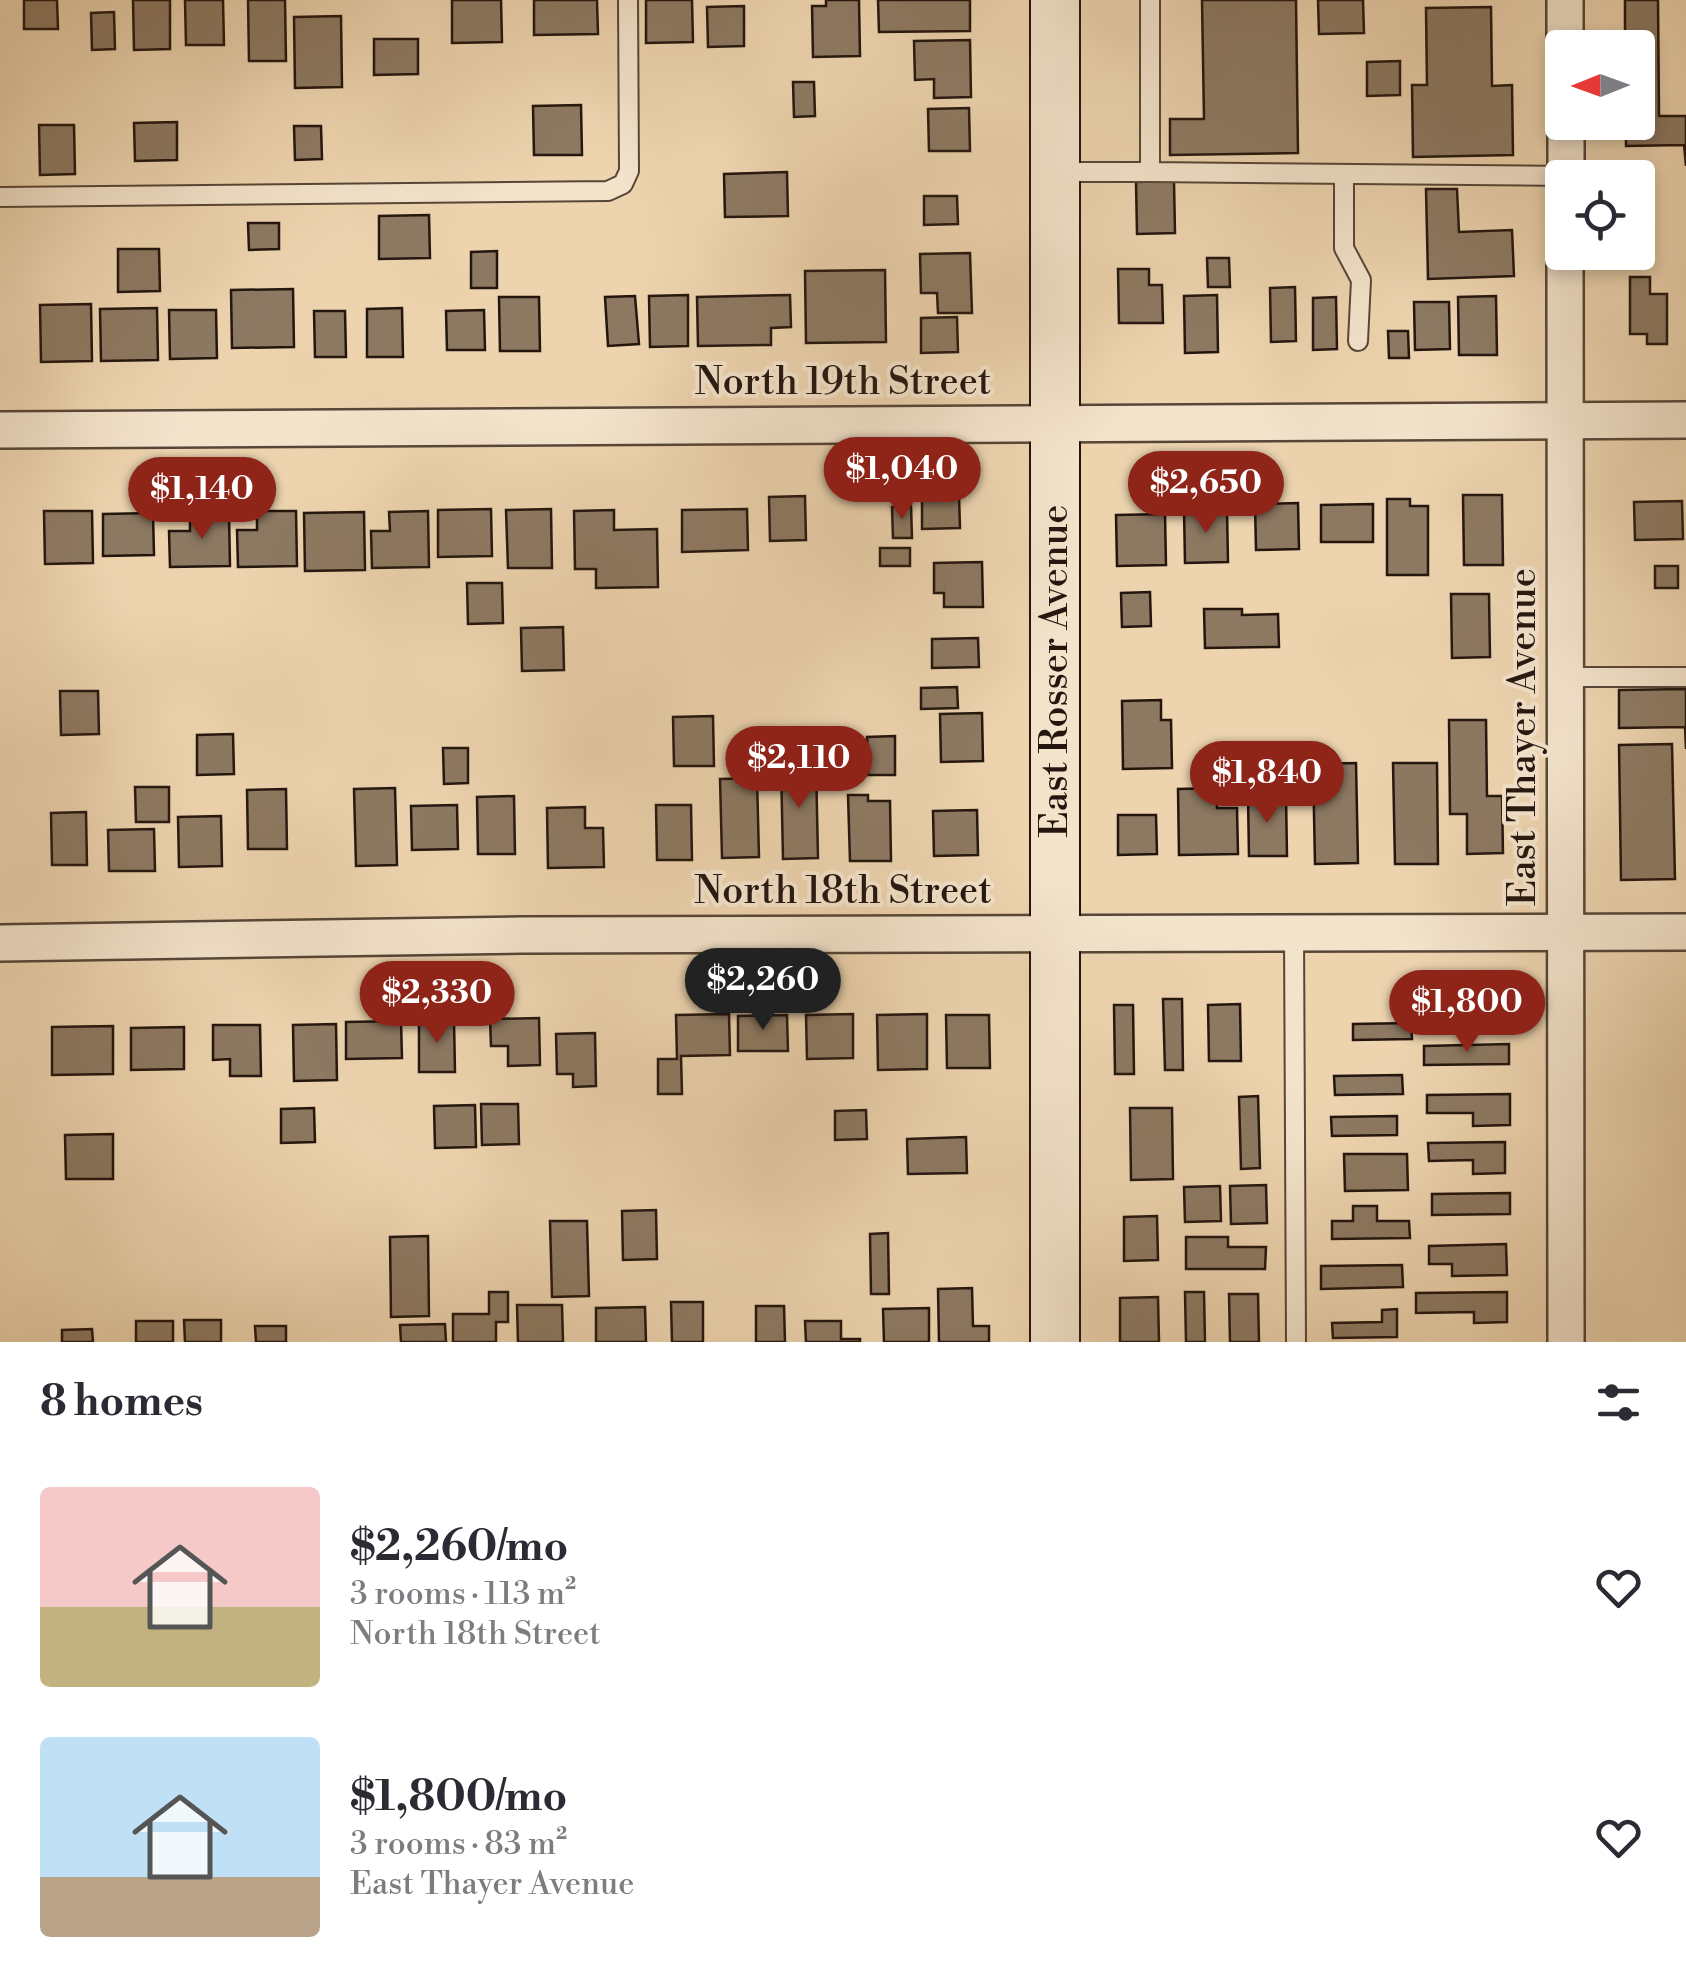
<!DOCTYPE html>
<meta charset="utf-8">
<style>
body{margin:0;font-family:"Libre Bodoni",serif;background:#f2f2f3;color:#2b2b33;height:100vh;display:flex;flex-direction:column;font-size:38px;white-space:nowrap}
*{box-sizing:border-box;margin:0}
p{font-size:32px;color:#7c7c81}
.icon{flex:none;width:55px;height:55px;fill:none;stroke:currentColor;stroke-width:2;stroke-linecap:round;stroke-linejoin:round}
.map{position:relative;height:1342px;overflow:hidden}
.details{display:flex;flex-direction:column;background:#fff;flex:1}
.details>*{flex:none}
.needle{width:65px;rotate:269deg}
.fabs{position:absolute;left:1545px;top:30px;display:grid;gap:20px}
.fabs a{display:grid;place-items:center;width:110px;height:110px;border-radius:10px;background:#fff;box-shadow:0 5px 15px #0003;font-size:50px}
.price{position:absolute;translate:-50% -85px;padding:0 22px;border-radius:35px;background:#8f2418;color:#fff;font-size:32px;line-height:65px;filter:drop-shadow(0 2px 5px #0008)}
.price::after{content:'';position:absolute;left:50%;top:60px;width:30px;height:22px;margin-left:-15px;background:inherit;clip-path:polygon(0 0,100% 0,50% 100%)}
.price.on{background:#222;color:#fff}
ul{padding:0;list-style:none}
li{display:flex;align-items:center;gap:30px;height:250px;padding:0 40px}
li span{display:grid;place-items:center;flex:none;width:280px;height:200px;border-radius:10px;color:#555}
li>.icon{margin-inline-start:auto}
span .icon{width:120px;height:120px;fill:#fffc;stroke-width:1}
li b{font-size:42px}
h2{display:flex;justify-content:space-between;align-items:center;height:120px;padding:0 40px;font-size:42px}
.map>svg:first-child{display:block}
</style>
<div class="map">
<svg width="1686" height="1342" viewBox="0 0 1686 1342">
<rect width="100%" height="100%" fill="#edd4af"/>
<filter id="stains"><feTurbulence type="fractalNoise" baseFrequency=".002" numOctaves="4"/><feColorMatrix values="0 0 0 0 .2 0 0 0 0 .09 0 0 0 0 .02 0 0 0 .5 -.17"/></filter>
<radialGradient id="worn" r=".72"><stop offset=".6" stop-color="#630" stop-opacity="0"/><stop offset="1" stop-color="#630" stop-opacity=".3"/></radialGradient>
<g fill="#8d7962" stroke="#24160f" stroke-width="2.5">
<path d="M24,0H57L58,29H24Z"/>
<path d="M133,0H170V49L134,50Z"/>
<path d="M185,0H223L224,45H186Z"/>
<path d="M248,0H285L286,61H249Z"/>
<path d="M452,0H501L502,42L452,43Z"/>
<path d="M534,0H597L598,34L534,35Z"/>
<path d="M646,0H692L693,42L646,43Z"/>
<path d="M826,0H859L860,56L813,57L812,6H826Z"/>
<path d="M878,0H970V31L879,32Z"/>
<path d="M1202,0H1296L1298,153L1170,155V119H1204Z"/>
<path d="M1318,0H1363L1364,33L1319,34Z"/>
<path d="M1625,0H1658L1659,116H1686V166L1684,145L1626,146V122H1638V48H1625Z"/>
<path d="M744,6V46L708,47L707,7Z"/>
<path d="M1491,7L1492,86L1512,85L1513,155L1413,157L1412,85H1427L1426,8Z"/>
<path d="M114,12L115,49L92,50L91,13Z"/>
<path d="M341,16L342,87L295,88L294,17Z"/>
<path d="M374,39H418V74L374,75Z"/>
<path d="M970,40L971,97L934,98V79L915,80L914,41Z"/>
<path d="M1400,61V95L1367,96V62Z"/>
<path d="M793,82H814L815,116L794,117Z"/>
<path d="M581,105L582,155H534L533,106Z"/>
<path d="M969,108L970,151H929L928,109Z"/>
<path d="M177,122V160L135,161L134,123Z"/>
<path d="M39,125H74L75,174L40,175Z"/>
<path d="M294,126H321L322,159L295,160Z"/>
<path d="M787,172L788,216L725,217L724,174Z"/>
<path d="M1174,181L1175,233L1137,234L1136,182Z"/>
<path d="M1426,189H1457L1459,232L1512,230L1514,276L1428,279Z"/>
<path d="M924,196H957L958,224L924,225Z"/>
<path d="M429,215L430,258L379,259V216Z"/>
<path d="M248,223H279V249L249,250Z"/>
<path d="M118,249H159L160,291L118,292Z"/>
<path d="M497,251V288H471V252Z"/>
<path d="M970,253L972,313H938L937,293H921L920,254Z"/>
<path d="M1207,258H1229L1230,287H1208Z"/>
<path d="M1118,269H1149V285H1162L1163,323H1119Z"/>
<path d="M885,270L886,342L806,343L805,271Z"/>
<path d="M1630,277H1650V294H1667V344H1647V334H1630Z"/>
<path d="M1295,287L1296,341L1271,342L1270,288Z"/>
<path d="M293,289L294,347L232,348L231,290Z"/>
<path d="M688,295V346L650,347L649,296Z"/>
<path d="M790,295L791,327L771,328V345L698,346L697,297Z"/>
<path d="M1217,295L1218,352L1185,353L1184,296Z"/>
<path d="M635,296L639,344L608,346L605,297Z"/>
<path d="M1496,296L1497,355H1459L1458,297Z"/>
<path d="M499,297H539L540,351H500Z"/>
<path d="M1336,297L1337,349L1313,350V298Z"/>
<path d="M1414,302H1449L1450,349L1415,350Z"/>
<path d="M91,304L92,361L41,362L40,305Z"/>
<path d="M157,308L158,360L101,361L100,309Z"/>
<path d="M402,308L403,357H367V309Z"/>
<path d="M169,310H216L217,358L170,359Z"/>
<path d="M484,310L485,350H447L446,311Z"/>
<path d="M314,311H345L346,357H315Z"/>
<path d="M957,317L958,352L921,353V318Z"/>
<path d="M1388,331H1408L1409,358H1389Z"/>
<path d="M922,495H959L960,528L922,529Z"/>
<path d="M1463,495H1502L1503,565H1464Z"/>
<path d="M805,496L806,540L770,541L769,497Z"/>
<path d="M1387,499H1410V506H1428V575H1387Z"/>
<path d="M1682,501L1683,539L1635,540L1634,502Z"/>
<path d="M1298,503L1299,549L1256,550L1255,504Z"/>
<path d="M1373,504V542H1321V505Z"/>
<path d="M911,506L912,538H893L892,507Z"/>
<path d="M491,509L492,556L438,557V510Z"/>
<path d="M551,509L552,568H508L506,510Z"/>
<path d="M747,509L748,550L682,552V510Z"/>
<path d="M1227,509L1228,562L1185,563L1184,510Z"/>
<path d="M614,510V530L657,529L658,587L596,588V569H575L574,511Z"/>
<path d="M44,511H92L93,563L45,564Z"/>
<path d="M257,511H296L297,566L238,567L237,530H257Z"/>
<path d="M428,511L429,567L372,568L371,531H390L389,512Z"/>
<path d="M229,512L230,566L170,567L169,531H190V513Z"/>
<path d="M364,512L365,570L305,571L304,513Z"/>
<path d="M153,513L154,555L103,556V514Z"/>
<path d="M1165,514L1166,565L1117,566L1116,515Z"/>
<rect x="880" y="548" width="30" height="18"/>
<path d="M982,562L983,607H944V593H934V563Z"/>
<rect x="1655" y="566" width="23" height="22"/>
<path d="M467,583H502L503,623L468,624Z"/>
<path d="M1150,592L1151,626L1122,627L1121,593Z"/>
<path d="M1451,594H1489L1490,657L1452,658Z"/>
<path d="M1204,609H1242V615L1278,614L1279,647L1205,648Z"/>
<path d="M563,627L564,670L522,671L521,628Z"/>
<path d="M978,638L979,667L932,668V639Z"/>
<path d="M957,687L958,708L921,709V688Z"/>
<path d="M1686,689V749L1685,727L1619,728V690Z"/>
<path d="M60,691H98L99,734L61,735Z"/>
<path d="M1161,700V720H1171L1172,768L1123,769L1122,701Z"/>
<path d="M982,713L983,761L941,762L940,714Z"/>
<path d="M713,716L714,766H674L673,717Z"/>
<path d="M1449,720H1486L1487,796H1502L1503,853L1467,854V814H1450Z"/>
<path d="M233,734L234,774L197,775V735Z"/>
<path d="M895,736V775H868L867,737Z"/>
<path d="M1672,744L1675,879L1621,880L1619,745Z"/>
<path d="M443,748H468V783L444,784Z"/>
<path d="M1356,763L1358,863L1315,864L1313,764Z"/>
<path d="M1393,763H1437L1438,864H1395Z"/>
<path d="M816,764L818,858L783,859L781,765Z"/>
<path d="M757,778L759,857L722,858L720,779Z"/>
<path d="M135,787H169V822H136Z"/>
<path d="M395,788L397,865L356,866L354,789Z"/>
<path d="M1217,788V808H1237L1238,854L1179,855L1178,789Z"/>
<path d="M286,789L287,849H248L247,790Z"/>
<path d="M848,795H868V801H890L891,861H850Z"/>
<path d="M514,796L515,854H478L477,797Z"/>
<path d="M1248,797H1286L1287,856H1249Z"/>
<path d="M457,805L458,849L412,850L411,806Z"/>
<path d="M656,805H691L692,860H657Z"/>
<path d="M585,807V828H603L604,867L548,868L547,808Z"/>
<path d="M977,810L978,855L934,856L933,811Z"/>
<path d="M86,812L87,865H52L51,813Z"/>
<path d="M1118,815H1156L1157,854L1118,855Z"/>
<path d="M221,816L222,866L179,867L178,817Z"/>
<path d="M154,829L155,871H109L108,830Z"/>
<path d="M1510,987L1511,1006L1426,1008L1425,989Z"/>
<path d="M1163,999H1182L1183,1070H1165Z"/>
<path d="M1240,1004L1241,1061H1209L1208,1005Z"/>
<path d="M1114,1005H1133L1134,1074H1115Z"/>
<path d="M729,1014L730,1055L681,1056L682,1094H658V1059H677L676,1015Z"/>
<path d="M853,1014V1058L807,1059L806,1015Z"/>
<path d="M927,1014V1069L878,1070L877,1015Z"/>
<path d="M787,1015L788,1051H738V1016Z"/>
<path d="M946,1015H989L990,1068H947Z"/>
<path d="M539,1018L540,1065L508,1066V1046H491L490,1019Z"/>
<path d="M454,1020L455,1072H419V1021Z"/>
<path d="M401,1021L402,1058L346,1059V1022Z"/>
<path d="M1411,1023L1412,1039L1353,1040V1024Z"/>
<path d="M336,1024L337,1080L294,1081L293,1025Z"/>
<path d="M213,1025H260L261,1076H230V1059L213,1060Z"/>
<path d="M113,1026V1074L52,1075V1027Z"/>
<path d="M184,1027V1069L131,1070V1028Z"/>
<path d="M595,1033L596,1086L573,1087V1074H557L556,1034Z"/>
<path d="M1509,1044V1064L1424,1065V1046Z"/>
<path d="M1402,1075L1403,1094L1335,1095L1334,1076Z"/>
<path d="M1510,1094V1125L1473,1126V1113H1427V1095Z"/>
<path d="M1258,1096L1260,1168L1241,1169L1239,1097Z"/>
<path d="M481,1104H518L519,1144L482,1145Z"/>
<path d="M475,1105L476,1147L435,1148L434,1106Z"/>
<path d="M314,1108L315,1142L281,1143V1109Z"/>
<path d="M1130,1108H1172L1173,1179L1131,1180Z"/>
<path d="M866,1110L867,1139L835,1140V1111Z"/>
<path d="M1397,1116V1135L1332,1136L1331,1117Z"/>
<path d="M113,1134V1179H66L65,1135Z"/>
<path d="M966,1137L967,1173L908,1174L907,1139Z"/>
<path d="M1505,1142V1173L1473,1174V1160L1429,1161L1428,1143Z"/>
<path d="M1344,1154H1407L1408,1190L1345,1191Z"/>
<path d="M1266,1185L1267,1223L1231,1224L1230,1186Z"/>
<path d="M1220,1186L1221,1221L1185,1222L1184,1187Z"/>
<path d="M1510,1193V1214L1432,1215V1194Z"/>
<path d="M1353,1206H1377V1221H1409L1410,1238L1332,1239V1221H1353Z"/>
<path d="M656,1210L657,1259L623,1260L622,1211Z"/>
<path d="M1157,1216L1158,1260L1124,1261V1217Z"/>
<path d="M550,1221H587L589,1296L552,1297Z"/>
<path d="M888,1233L889,1294H871L870,1234Z"/>
<path d="M428,1236L429,1316L391,1317L390,1237Z"/>
<path d="M1186,1237H1228V1247H1266L1265,1269H1186Z"/>
<path d="M1506,1244L1507,1275L1452,1276V1264H1429V1246Z"/>
<path d="M1402,1265L1403,1287L1321,1289V1266Z"/>
<path d="M972,1288L973,1326H989V1342H939L938,1289Z"/>
<path d="M489,1292H508V1322H496V1342H453V1314H489Z"/>
<path d="M1185,1292H1204L1205,1342H1186Z"/>
<path d="M1507,1292V1322L1474,1323V1312L1416,1313V1293Z"/>
<path d="M1229,1294H1258L1259,1342H1230Z"/>
<path d="M1158,1297L1159,1342H1120V1298Z"/>
<path d="M671,1302H703V1342H672Z"/>
<path d="M517,1305H562L563,1342H518Z"/>
<path d="M756,1306H784L785,1342H756Z"/>
<path d="M645,1307L646,1342H596V1308Z"/>
<path d="M929,1308V1342H884L883,1309Z"/>
<path d="M1397,1309V1337L1333,1338L1332,1323L1382,1322V1310Z"/>
<path d="M184,1320H221V1342H185Z"/>
<rect x="136" y="1321" width="37" height="21"/>
<path d="M805,1321H841V1339H860V1342H806Z"/>
<path d="M445,1324L446,1342H401L400,1325Z"/>
<path d="M255,1326H286V1342H256Z"/>
<path d="M92,1329L93,1342H62V1330Z"/>
</g>
<g fill="none" stroke-linecap="round" stroke-linejoin="round">
<g stroke="#564637" stroke-width="22">
<g id="lane">
<path d="M1150,0V172L1566,176"/>
<path d="M1056,172H1150"/>
<path d="M1344,174V248L1361,280L1358,341"/>
<path d="M0,197L608,191L623,184L629,171L628,0"/>
<path d="M1566,677H1686"/>
<path d="M1294,932L1296,1342"/>
</g>
</g>
<g stroke="#564637" stroke-width="40">
<g id="street">
<path d="M1565,0V48"/>
<path d="M1566,122V178"/>
<path d="M1565,252L1566,1342"/>
<path d="M0,430L1686,420"/>
<path d="M0,943L521,935L1686,932"/>
</g>
</g>
<g stroke="#24160f" stroke-width="52">
<path id="secondary" d="M1055,0V1342"/>
</g>
<use href="#lane" stroke="#f3e3cb" stroke-width="18"/>
<use href="#street" stroke="#f3e3cb" stroke-width="35"/>
<use href="#secondary" stroke="#f3e3cb" stroke-width="48"/>
</g>
<g text-anchor="middle" dominant-baseline="central" stroke-width="8" stroke-linejoin="round" paint-order="stroke">
<g font-size="38" fill="#24160f" stroke="#f3e3cb">
<text x="843" y="382">North 19th Street</text>
<text transform="translate(1055 671) rotate(-90)">East Rosser Avenue</text>
<text transform="translate(1523 737) rotate(-90)">East Thayer Avenue</text>
<text x="843" y="891">North 18th Street</text>
</g>
</g>
<rect width="100%" height="100%" filter="url(#stains)"/>
<rect width="100%" height="100%" fill="url(#worn)"/>
</svg>
<div class="fabs">
<a><svg class="needle" viewBox="-14 -14 28 28"><path d="M0-13l5 13h-10z" fill="#e53935"/><path d="M0 13l5-13h-10z" fill="#7c7c81"/></svg></a>
<a><svg class="icon" aria-label="locate" viewBox="0 0 24 24"><circle cx="12" cy="12" r="6"/><path d="M12 2v4M12 18v4M2 12h4M18 12h4"/></svg></a>
</div>
<b class="price" style="left:902px;top:522px">$1,040</b>
<b class="price" style="left:1206px;top:536px">$2,650</b>
<b class="price" style="left:202px;top:542px">$1,140</b>
<b class="price" style="left:799px;top:811px">$2,110</b>
<b class="price" style="left:1267px;top:826px">$1,840</b>
<b class="price on" style="left:763px;top:1033px">$2,260</b>
<b class="price" style="left:437px;top:1046px">$2,330</b>
<b class="price" style="left:1467px;top:1055px">$1,800</b>
</div>
<section class="details">
<h2>8 homes<svg class="icon" aria-label="filters" viewBox="0 0 24 24"><path d="M4 7h16M4 17h16"/><circle cx="9" cy="7" r="2"/><circle cx="15" cy="17" r="2"/></svg></h2>
<ul>
<li><span style="background:linear-gradient(#f6c9c9 60%,#c2b280 0)"><svg class="icon" aria-label="home" viewBox="0 0 24 24"><path d="M3 11l9-7 9 7M6 9v11h12V9"/></svg></span><div><b>$2,260/mo</b><p>3 rooms · 113 m²</p><p>North 18th Street</p></div><svg class="icon" aria-label="heart" viewBox="0 0 24 24"><path d="M12 20l-8-8c-3-5 5-10 8-4 3-6 11-1 8 4z"/></svg></li>
<li><span style="background:linear-gradient(#bfe0f5 70%,#b9a48a 0)"><svg class="icon" aria-label="home" viewBox="0 0 24 24"><path d="M3 11l9-7 9 7M6 9v11h12V9"/></svg></span><div><b>$1,800/mo</b><p>3 rooms · 83 m²</p><p>East Thayer Avenue</p></div><svg class="icon" aria-label="heart" viewBox="0 0 24 24"><path d="M12 20l-8-8c-3-5 5-10 8-4 3-6 11-1 8 4z"/></svg></li>
</ul>
</section>
